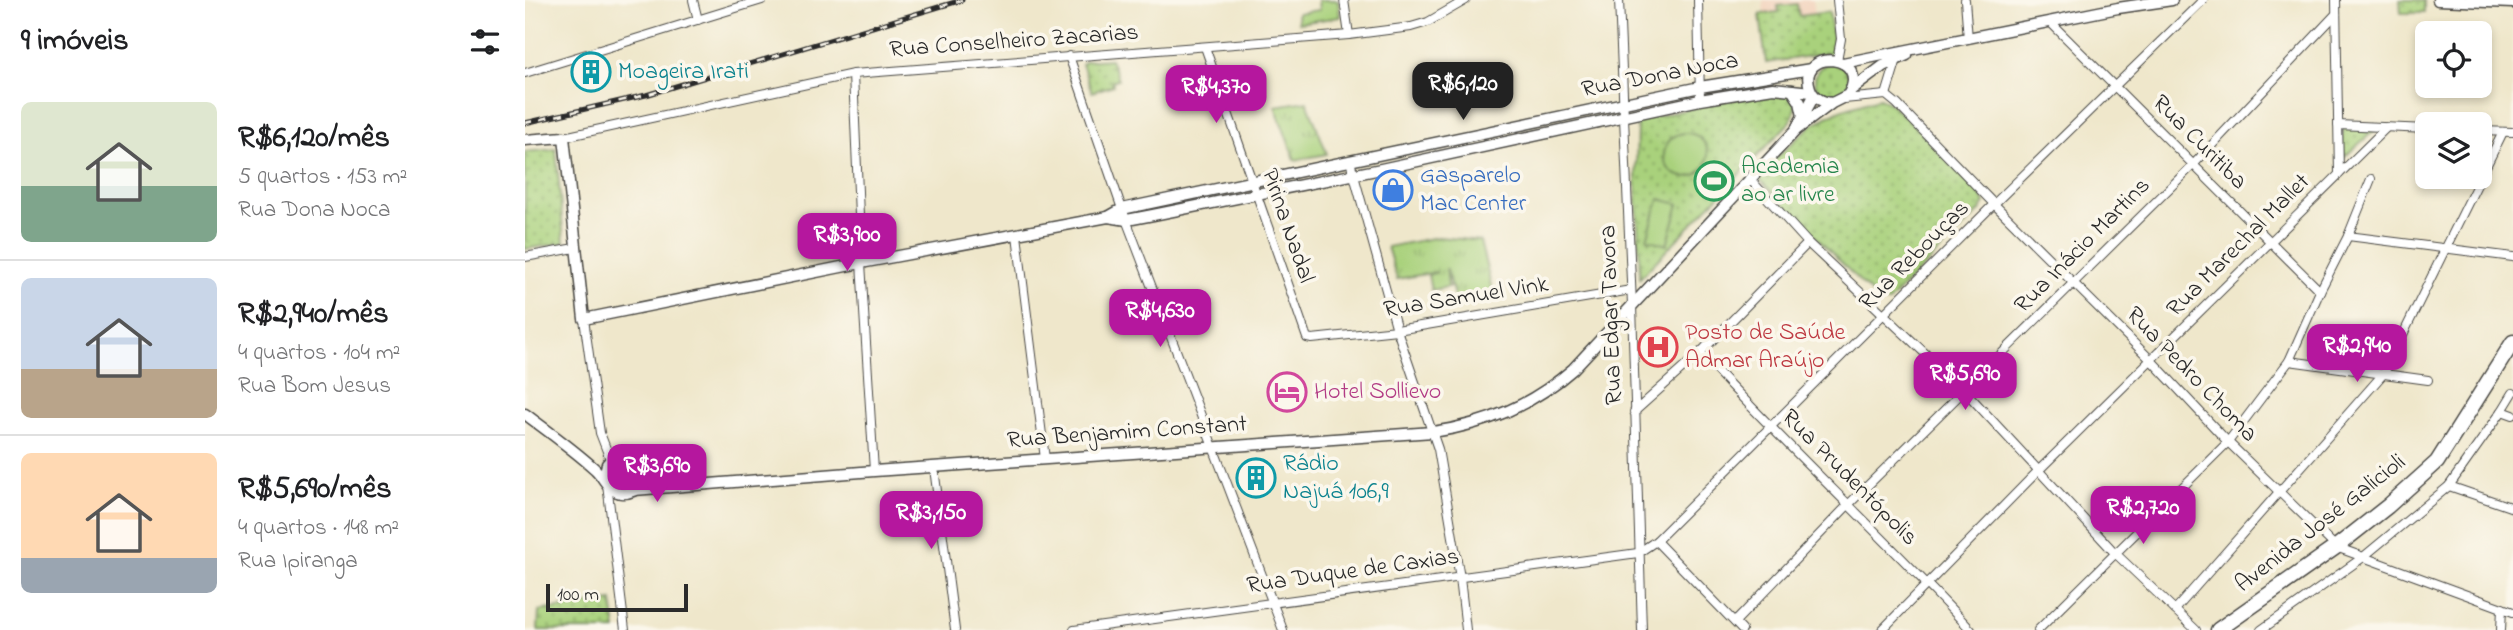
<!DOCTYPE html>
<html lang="pt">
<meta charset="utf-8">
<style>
body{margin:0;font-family:"Indie Flower",sans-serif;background:#f2f2f2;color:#202124;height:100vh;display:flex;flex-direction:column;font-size:26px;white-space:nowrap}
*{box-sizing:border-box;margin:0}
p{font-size:23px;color:#757577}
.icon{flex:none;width:38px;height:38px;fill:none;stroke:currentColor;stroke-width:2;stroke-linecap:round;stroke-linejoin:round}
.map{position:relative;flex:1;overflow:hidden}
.details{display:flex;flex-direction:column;background:#fff;width:525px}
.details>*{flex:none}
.controls{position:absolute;left:1890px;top:21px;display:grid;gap:14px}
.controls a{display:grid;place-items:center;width:77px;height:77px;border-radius:10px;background:#fff;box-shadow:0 4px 10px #0003;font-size:35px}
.scale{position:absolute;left:21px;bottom:18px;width:142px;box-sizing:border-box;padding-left:7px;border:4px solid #2b2b2b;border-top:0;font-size:19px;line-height:24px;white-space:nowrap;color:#2b2b2b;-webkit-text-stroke:5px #fbf7ec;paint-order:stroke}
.price{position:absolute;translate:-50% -60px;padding:0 16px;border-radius:14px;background:#b5179e;color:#fff;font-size:23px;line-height:46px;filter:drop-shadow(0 2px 4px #0008)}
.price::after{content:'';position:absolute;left:50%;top:42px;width:21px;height:16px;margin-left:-10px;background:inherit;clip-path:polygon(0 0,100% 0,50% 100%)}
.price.selected{background:#222;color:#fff}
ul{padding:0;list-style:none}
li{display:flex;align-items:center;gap:21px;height:175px;padding:0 21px}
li+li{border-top:2px solid #e0e0e0}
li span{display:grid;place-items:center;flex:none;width:196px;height:140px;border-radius:10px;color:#555}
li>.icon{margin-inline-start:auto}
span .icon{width:84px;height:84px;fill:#fffc;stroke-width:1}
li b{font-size:30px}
h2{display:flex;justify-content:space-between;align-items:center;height:84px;padding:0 21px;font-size:30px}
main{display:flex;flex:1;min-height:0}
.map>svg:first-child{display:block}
</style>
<main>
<section class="details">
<h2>9 imóveis<svg class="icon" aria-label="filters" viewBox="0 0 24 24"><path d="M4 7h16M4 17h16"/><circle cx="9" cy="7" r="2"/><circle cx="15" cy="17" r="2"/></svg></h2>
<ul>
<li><span style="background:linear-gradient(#dfe7d0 60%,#7fa58c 0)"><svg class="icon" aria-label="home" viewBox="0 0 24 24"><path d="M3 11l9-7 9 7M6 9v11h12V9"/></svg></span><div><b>R$6,120/mês</b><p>5 quartos · 153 m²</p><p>Rua Dona Noca</p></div></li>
<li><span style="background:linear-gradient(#c9d6e8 65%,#b9a48a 0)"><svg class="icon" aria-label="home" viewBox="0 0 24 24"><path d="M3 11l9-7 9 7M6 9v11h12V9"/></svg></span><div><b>R$2,940/mês</b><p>4 quartos · 104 m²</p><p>Rua Bom Jesus</p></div></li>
<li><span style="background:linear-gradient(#ffd9b3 75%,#9aa5b1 0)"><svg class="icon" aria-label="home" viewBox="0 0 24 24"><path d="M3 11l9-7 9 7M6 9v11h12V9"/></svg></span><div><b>R$5,690/mês</b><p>4 quartos · 148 m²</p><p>Rua Ipiranga</p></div></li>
</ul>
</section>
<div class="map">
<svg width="1988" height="630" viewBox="0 0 1988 630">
<defs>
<pattern id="grass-tufts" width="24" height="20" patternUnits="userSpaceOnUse" patternTransform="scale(1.75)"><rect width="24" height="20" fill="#a9d17c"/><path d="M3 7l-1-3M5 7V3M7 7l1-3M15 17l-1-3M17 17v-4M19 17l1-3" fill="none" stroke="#8aaa66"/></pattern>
<pattern id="park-dots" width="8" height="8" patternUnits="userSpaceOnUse" patternTransform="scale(1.75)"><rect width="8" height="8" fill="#a9d17c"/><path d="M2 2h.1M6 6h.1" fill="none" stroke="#8aaa66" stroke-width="1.8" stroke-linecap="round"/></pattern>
</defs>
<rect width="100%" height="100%" fill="#fbf7ec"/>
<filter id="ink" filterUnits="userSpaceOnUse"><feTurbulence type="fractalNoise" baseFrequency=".0143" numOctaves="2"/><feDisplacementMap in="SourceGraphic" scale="14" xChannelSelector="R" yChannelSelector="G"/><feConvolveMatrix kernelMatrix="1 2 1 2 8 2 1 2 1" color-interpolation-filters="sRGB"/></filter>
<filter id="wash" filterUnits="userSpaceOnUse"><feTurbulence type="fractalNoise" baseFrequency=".00686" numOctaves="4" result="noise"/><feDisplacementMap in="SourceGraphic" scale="28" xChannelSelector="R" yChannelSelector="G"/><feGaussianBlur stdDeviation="1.57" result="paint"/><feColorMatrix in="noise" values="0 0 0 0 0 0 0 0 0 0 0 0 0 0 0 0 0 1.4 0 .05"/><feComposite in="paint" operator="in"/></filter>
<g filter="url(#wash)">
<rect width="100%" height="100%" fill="#efe7cb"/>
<path fill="#f3d4be" d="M1238,0H1288L1290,14L1274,16L1272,5L1253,7L1254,12L1239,13Z"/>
<g fill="url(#grass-tufts)" stroke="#6a7e54" stroke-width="2">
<path d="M782,101L802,154L770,160L750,106Z"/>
<path d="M913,237L955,241L969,298L931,303L921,268L923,287L906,290L903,275L912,272L872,279L862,247Z"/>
</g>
<g fill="url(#park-dots)" stroke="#6a7e54" stroke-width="2">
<path d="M1875,0H1899V13H1876Z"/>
<path d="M1272,4L1274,16L1304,12L1310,52L1241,63L1235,14L1254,12L1253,6Z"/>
<path d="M585,59L593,79L587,81L588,85L567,92L557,64L560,61Z"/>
<circle cx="1307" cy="80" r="17"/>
<path d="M1261,91C1273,104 1273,110 1263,124L1115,278L1111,178L1112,121L1238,92Z"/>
<path d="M1354,98C1376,104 1438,177 1457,197L1460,203L1455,211L1362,303L1353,300L1231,176L1287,125L1315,110Z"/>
<path d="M1818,128H1852L1818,158Z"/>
<path d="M31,149L39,243L0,249V152Z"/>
<circle cx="99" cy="474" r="14"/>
<path d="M87,601L91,630H13L14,611Z"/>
</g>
<g fill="#a9d17c" stroke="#6a7e54" stroke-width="2">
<path d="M793,0H813L815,17L773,23L772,13L794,10Z"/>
<circle cx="1161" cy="155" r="22"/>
<path d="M1134,199L1154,204L1142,245L1122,239Z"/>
</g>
</g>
<g filter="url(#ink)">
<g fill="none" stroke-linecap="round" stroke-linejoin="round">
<g stroke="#484743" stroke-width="10">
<g id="street">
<path d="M168,0L173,20"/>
<path d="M819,0L824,35"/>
<path d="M1094,0L1107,305L1117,630"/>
<path d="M1173,0L1175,100"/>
<path d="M1440,0L1443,39"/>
<path d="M1811,0L1814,174"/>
<path d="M1525,22L1795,291"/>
<path d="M680,47L782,338L787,339L872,330L1106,290"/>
<path d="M544,56L597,209L758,630"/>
<path d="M1312,60L1316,39L1312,0"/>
<path d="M0,73L237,0"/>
<path d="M328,74L336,263L349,471"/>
<path d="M1361,95L1372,59"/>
<path d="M1319,99L1361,95L1372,104L1469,204L1626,360L1703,442L1811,547L1988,612"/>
<path d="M1813,125L1902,129"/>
<path d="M1955,131L1988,132"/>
<path d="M39,137L328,74L824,35L886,27L903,22L941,0"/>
<path d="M825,161L872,330L913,449L935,578L941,630"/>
<path d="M1224,178L1283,243L1439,390L1590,553L1671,630"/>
<path d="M492,235L520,459"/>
<path d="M1823,236L1988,257"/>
<path d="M0,257L50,248"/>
<path d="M59,319L75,433L85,459"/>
<path d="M1175,353C1263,448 1358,536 1446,630"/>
<path d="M1764,361L1903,380"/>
<path d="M1977,411L1988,415"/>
<path d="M1109,412L1175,353L1283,243"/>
<path d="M409,468L430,630"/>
<path d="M82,484L100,630"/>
<path d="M1924,486L1988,508"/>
<path d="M1131,541L1469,204L1678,0"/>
<path d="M1650,610L1859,373L1978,132"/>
<path d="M1210,622L1324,504L1668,165L1811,14"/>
<path d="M549,630L1113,553L1131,541L1217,630"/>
<path d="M1357,630L1514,470L1862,127"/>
<path d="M1513,630L1703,442L1764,361L1795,291L1823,236L1846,179"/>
<path d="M1736,630L1837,558L1924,486L1977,411L1988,393"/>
<path d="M1976,630L1977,608"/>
</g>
</g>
<g stroke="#484743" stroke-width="13">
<g id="secondary">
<path d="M1913,0L1988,3"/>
<path d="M1318,63L1593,8L1647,0"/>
<path d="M1267,90L1275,102L1278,116"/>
<path d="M1326,90L1358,66L1382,55"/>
<path d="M1272,127L1289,96"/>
<path d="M0,140L39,137L59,319L336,263L583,217L597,209L1175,87L1286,69"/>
<path d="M583,217L602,220L628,215L856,169L1175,100L1248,88L1286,92"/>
<path d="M0,414C24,432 48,449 70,469C77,475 80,484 87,489C93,494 101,494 108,491C131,477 114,451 89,456L82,464L79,477"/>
<path d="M109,490L349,471L908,432C962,424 1007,405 1048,369L1271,130L1307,103L1323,95C1348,53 1271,47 1285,88C1288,98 1297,102 1307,103"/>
</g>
</g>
<g stroke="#484743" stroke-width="17">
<path id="highway" d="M1693,630L1811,547L1863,506L1912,462L1988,342"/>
</g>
<use href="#street" stroke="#fff" stroke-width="8"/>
<use href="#secondary" stroke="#fff" stroke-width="10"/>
<use href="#highway" stroke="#fff" stroke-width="14"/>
<g stroke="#2b2b2b" stroke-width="5">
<path id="rail" d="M0,123L121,95L437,0"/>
</g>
<use href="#rail" stroke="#fbf7ec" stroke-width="2.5" stroke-dasharray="8" stroke-linecap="butt"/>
</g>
</g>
<defs>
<g id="building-ring" transform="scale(2.0125)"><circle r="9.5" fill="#fbf7ec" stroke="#0f9aa8" stroke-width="1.5"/><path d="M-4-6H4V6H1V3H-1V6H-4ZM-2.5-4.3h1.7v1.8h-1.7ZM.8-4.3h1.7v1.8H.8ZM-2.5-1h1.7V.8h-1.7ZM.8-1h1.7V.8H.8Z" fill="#0f9aa8"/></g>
<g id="stadium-ring" transform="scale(2.0125)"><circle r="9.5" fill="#fbf7ec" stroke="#2e9e5b" stroke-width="1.5"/><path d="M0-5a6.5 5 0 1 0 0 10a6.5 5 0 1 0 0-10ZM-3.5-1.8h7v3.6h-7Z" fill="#2e9e5b"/></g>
<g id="shop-ring" transform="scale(2.0125)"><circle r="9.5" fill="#fbf7ec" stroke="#3f7fe0" stroke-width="1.5"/><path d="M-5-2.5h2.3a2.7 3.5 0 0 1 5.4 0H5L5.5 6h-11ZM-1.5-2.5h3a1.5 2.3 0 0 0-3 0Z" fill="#3f7fe0"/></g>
<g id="hospital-ring" transform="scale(2.0125)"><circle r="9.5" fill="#fbf7ec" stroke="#e0444e" stroke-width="1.5"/><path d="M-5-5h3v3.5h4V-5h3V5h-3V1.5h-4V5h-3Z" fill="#e0444e"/></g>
<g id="hotel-ring" transform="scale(2.0125)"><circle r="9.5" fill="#fbf7ec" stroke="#d1479c" stroke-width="1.5"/><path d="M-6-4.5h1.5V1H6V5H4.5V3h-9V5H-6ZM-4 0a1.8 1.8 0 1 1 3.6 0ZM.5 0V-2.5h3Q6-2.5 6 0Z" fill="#d1479c"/></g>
</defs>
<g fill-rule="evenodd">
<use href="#building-ring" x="66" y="72"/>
<use href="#stadium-ring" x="1189" y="181"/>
<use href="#shop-ring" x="868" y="190"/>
<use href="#hospital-ring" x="1133" y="347"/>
<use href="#hotel-ring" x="762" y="392"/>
<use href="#building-ring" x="731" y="478"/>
</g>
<g text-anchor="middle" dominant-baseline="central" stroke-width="7" stroke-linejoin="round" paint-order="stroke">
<g font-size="24" fill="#2b2b2b" stroke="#fbf7ec">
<text transform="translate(489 42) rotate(-4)">Rua Conselheiro Zacarias</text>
<text transform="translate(1135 76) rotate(-11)">Rua Dona Noca</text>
<text transform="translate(1674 143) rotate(45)">Rua Curitiba</text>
<text transform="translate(762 226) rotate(71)">Pirina Nadal</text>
<text transform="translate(1558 246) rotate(-45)">Rua Inácio Martins</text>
<text transform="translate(1714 246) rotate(-45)">Rua Marechal Mallet</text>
<text transform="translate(1390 256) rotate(-45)">Rua Rebouças</text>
<text transform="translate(941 298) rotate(-9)">Rua Samuel Vink</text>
<text transform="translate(1087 315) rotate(-92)">Rua Edgar Tavora</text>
<text transform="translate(1666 375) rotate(46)">Rua Pedro Choma</text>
<text transform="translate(602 433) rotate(-4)">Rua Benjamim Constant</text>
<text transform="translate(1324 478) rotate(45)">Rua Prudentópolis</text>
<text transform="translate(1796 524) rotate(-38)">Avenida José Galicioli</text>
<text transform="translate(828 572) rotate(-8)">Rua Duque de Caxias</text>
</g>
<g font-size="24" fill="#0d838f" stroke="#fbf7ec" text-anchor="start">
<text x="93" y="72">Moageira Irati</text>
<text x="758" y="464">Rádio<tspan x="758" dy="28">Najuá 106,9</tspan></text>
</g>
<g font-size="24" fill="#27864d" stroke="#fbf7ec" text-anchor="start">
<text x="1216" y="167">Academia<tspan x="1216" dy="28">ao ar livre</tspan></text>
</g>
<g font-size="24" fill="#366cbe" stroke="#fbf7ec" text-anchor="start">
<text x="895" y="176">Gasparelo<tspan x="895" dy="28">Mac Center</tspan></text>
</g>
<g font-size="24" fill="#be3a42" stroke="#fbf7ec" text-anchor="start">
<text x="1160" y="333">Posto de Saúde<tspan x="1160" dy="28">Admar Araújo</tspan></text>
</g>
<g font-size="24" fill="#b23c85" stroke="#fbf7ec" text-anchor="start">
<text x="789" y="392">Hotel Sollievo</text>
</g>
</g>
</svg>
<div class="controls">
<a><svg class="icon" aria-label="locate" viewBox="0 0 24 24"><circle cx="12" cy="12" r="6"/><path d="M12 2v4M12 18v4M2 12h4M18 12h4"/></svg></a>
<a><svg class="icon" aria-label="layers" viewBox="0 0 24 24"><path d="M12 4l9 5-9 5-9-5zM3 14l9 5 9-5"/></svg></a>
</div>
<div class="scale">100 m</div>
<b class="price selected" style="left:938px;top:122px">R$6,120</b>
<b class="price" style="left:691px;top:125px">R$4,370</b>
<b class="price" style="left:322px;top:273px">R$3,900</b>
<b class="price" style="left:635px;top:349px">R$4,630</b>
<b class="price" style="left:1832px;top:384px">R$2,940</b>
<b class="price" style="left:1440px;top:412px">R$5,690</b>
<b class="price" style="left:132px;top:504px">R$3,690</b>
<b class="price" style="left:1618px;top:546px">R$2,720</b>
<b class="price" style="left:406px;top:551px">R$3,150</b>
</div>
</main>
